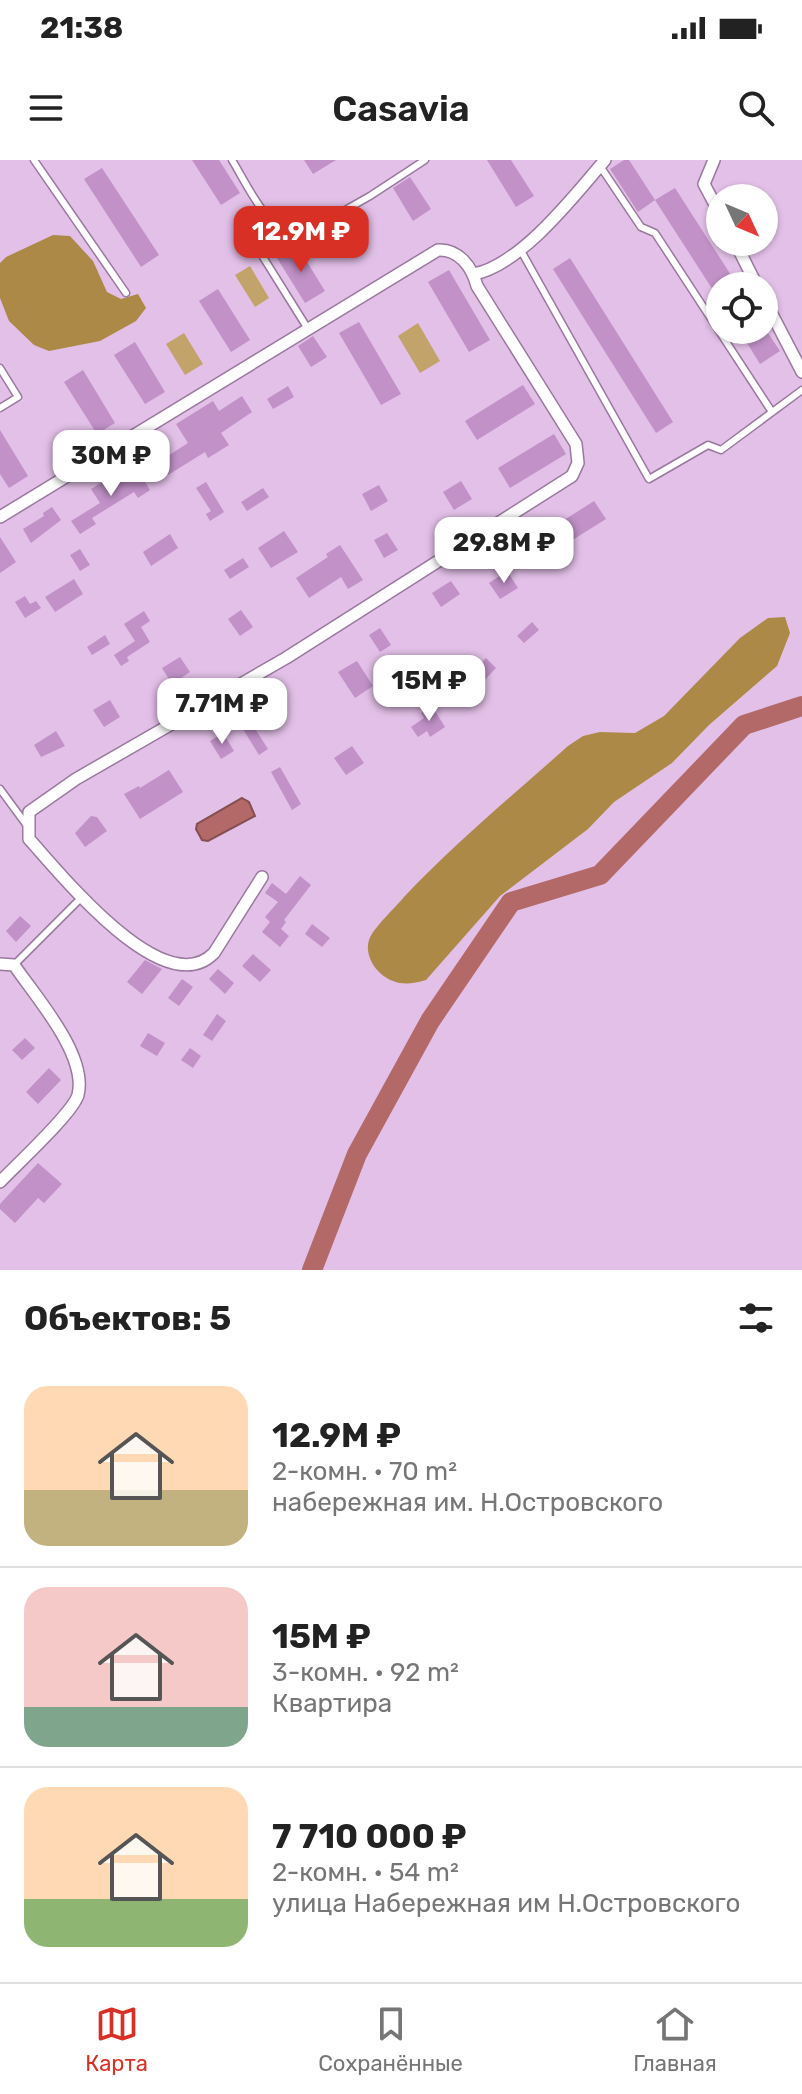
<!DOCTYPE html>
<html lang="ru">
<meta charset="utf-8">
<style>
body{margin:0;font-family:Rubik,sans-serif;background:#f6f6f6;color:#222;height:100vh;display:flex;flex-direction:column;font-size:30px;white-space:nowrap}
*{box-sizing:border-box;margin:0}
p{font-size:26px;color:#767676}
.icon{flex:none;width:44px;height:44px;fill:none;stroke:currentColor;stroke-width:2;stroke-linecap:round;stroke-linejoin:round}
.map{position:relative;height:1110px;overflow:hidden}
.details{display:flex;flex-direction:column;background:#fff;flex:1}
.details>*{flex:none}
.needle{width:52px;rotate:134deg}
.buttons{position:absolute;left:706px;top:24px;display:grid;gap:16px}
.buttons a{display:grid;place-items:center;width:72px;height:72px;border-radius:50%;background:#fff;box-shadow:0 2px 6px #0004;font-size:40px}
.price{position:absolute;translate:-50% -68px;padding:0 18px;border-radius:16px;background:#fff;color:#222;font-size:26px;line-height:52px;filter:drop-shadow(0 2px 4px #0008)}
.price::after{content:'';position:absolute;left:50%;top:48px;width:24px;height:18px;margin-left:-12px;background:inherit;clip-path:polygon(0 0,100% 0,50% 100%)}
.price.current{background:#d93025;color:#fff}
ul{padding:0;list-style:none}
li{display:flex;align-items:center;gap:24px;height:200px;padding:0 24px}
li+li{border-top:2px solid #e0e0e0}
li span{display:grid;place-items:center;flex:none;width:224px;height:160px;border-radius:24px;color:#555}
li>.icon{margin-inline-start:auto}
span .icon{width:96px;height:96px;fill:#fffc;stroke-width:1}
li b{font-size:34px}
h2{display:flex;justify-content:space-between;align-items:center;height:96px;padding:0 24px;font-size:34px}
.status{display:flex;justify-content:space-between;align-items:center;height:56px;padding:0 40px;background:#fff;direction:ltr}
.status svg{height:22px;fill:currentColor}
header{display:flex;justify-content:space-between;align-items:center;height:104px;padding:0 24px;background:#fff;font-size:36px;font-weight:600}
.menu{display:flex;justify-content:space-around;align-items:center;height:112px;border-top:2px solid #e0e0e0;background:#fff;font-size:22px;color:#767676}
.menu a{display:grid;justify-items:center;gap:4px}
.menu .current{color:#d93025}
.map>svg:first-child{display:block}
</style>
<div class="status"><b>21:38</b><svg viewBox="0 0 49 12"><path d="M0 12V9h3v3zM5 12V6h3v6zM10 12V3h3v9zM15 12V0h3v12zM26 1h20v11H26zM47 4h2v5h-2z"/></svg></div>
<header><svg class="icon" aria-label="menu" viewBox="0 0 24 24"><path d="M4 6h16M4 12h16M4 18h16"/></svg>Casavia<svg class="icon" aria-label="search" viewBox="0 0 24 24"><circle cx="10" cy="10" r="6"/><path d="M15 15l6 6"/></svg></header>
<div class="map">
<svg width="802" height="1110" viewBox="0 0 802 1110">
<rect width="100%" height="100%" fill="#e3c0e8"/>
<g fill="#c2a369">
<path d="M250,106L269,138L255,147L235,115Z"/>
<path d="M418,163L440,201L420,213L398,176Z"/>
<path d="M184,173L203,204L185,215L166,184Z"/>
</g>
<g fill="#ac8946">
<path d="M53,75L70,76L93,101L107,132L121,139L138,134L146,148L136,161L100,181L49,191L34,185L9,161L0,138V103L6,97Z"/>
<path d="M785,457L790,473L777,506L709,565L672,603L614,642L588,669L500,736L426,820C409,825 395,826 380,813C372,806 365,792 369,780C373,768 395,748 404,737C455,683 512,636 568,586L583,576L600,572L635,573L664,556L740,478L768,458Z"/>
</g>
<path fill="#b36967" stroke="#854e51" stroke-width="2" d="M242,638L249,642L255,656L208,681L202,680L196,669L197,664Z"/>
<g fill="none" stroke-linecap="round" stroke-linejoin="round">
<path stroke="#b36967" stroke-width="20" d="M312,1110L357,994L430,861L511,742L600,715L744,565L802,546"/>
</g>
<g fill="#c191c8">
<path d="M192,0H219L240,33L221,45Z"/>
<path d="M304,0H336L313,14Z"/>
<path d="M487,0H511L534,36L516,47Z"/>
<path d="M624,0H629L655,40L638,52L610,9Z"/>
<path d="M102,8L159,95L141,107L84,19Z"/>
<path d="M410,17L431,49L413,61L393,28Z"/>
<path d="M675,28L738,126H720V141L655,40Z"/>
<path d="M340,65L348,78L335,86L327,73Z"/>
<path d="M297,86L325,131L305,143L277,98Z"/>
<path d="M570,98L673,262L656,273L553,109Z"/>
<path d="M449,110L490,180L469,192L428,122Z"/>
<path d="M218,129L250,180L231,192L199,141Z"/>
<path d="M359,162L401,234L381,245L339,173Z"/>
<path d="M739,170H766L780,191L760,204Z"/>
<path d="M313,176L327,197L311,207L298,186Z"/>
<path d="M135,182L165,232L145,244L114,195Z"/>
<path d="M83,210L115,263L97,274L64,222Z"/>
<path d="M523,225L535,244L477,280L465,261Z"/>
<path d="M288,226L294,237L273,249L267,239Z"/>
<path d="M242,236L252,252L221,273L229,285L208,298L205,292L168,315L160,301L188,283L176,264L213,241L219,251Z"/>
<path d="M0,270L28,316L9,328L0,314Z"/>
<path d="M554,274L566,294L510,328L498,308Z"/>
<path d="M138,311L150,330L138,338L134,332L92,358L96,364L80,374L71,361L100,343L91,329L109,318L114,326Z"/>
<path d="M461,321L472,339L454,350L443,332Z"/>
<path d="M206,322L224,352L210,361L206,354L211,351L196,328Z"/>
<path d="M379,325L388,341L371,351L362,334Z"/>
<path d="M263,328L269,337L247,351L241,342Z"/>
<path d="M594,341L606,359L550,394L544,385L520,400L507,381L521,372L528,383Z"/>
<path d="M52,347L61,360L31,383L23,369L44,356L43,353Z"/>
<path d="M284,371L298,392L271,408L258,388Z"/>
<path d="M387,373L398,390L384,398L374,380Z"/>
<path d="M170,374L178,388L151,406L143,392Z"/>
<path d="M0,377L16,402L0,413Z"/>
<path d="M340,385L363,420L348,429L341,417L309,438L296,418L328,397L326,394Z"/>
<path d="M80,389L90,405L80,411L70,395Z"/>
<path d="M243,398L249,407L230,419L224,410Z"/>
<path d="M507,411L518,428L500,439L489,423Z"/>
<path d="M74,419L83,434L55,452L45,437Z"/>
<path d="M451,421L460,434L441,447L432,433Z"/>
<path d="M25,436L30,444L36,441L41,448L25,458L15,442Z"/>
<path d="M241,450L253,467L240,476L228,459Z"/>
<path d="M144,451L150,461L141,467L150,482L127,497L129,501L121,506L114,495L135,481L124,464Z"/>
<path d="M532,462L539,470L524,483L517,476Z"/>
<path d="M380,468L391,485L380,492L369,475Z"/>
<path d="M105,475L110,484L92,495L87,487Z"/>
<path d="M180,497L190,512L172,524L162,508Z"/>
<path d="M486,498L496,508L475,530L465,520Z"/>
<path d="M357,501L373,526L355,538L338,512Z"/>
<path d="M438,518L451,535L443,541L430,524Z"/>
<path d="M110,540L120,557L104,567L93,550Z"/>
<path d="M432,546L445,567L430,577L427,571L418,577L411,567L424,558L421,553Z"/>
<path d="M247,556L268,589L259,595L238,561Z"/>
<path d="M56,571L65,586L41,597L34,585Z"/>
<path d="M223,573L234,591L221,599L210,581Z"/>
<path d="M352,586L364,603L346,615L334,598Z"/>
<path d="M280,607L301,644L292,650L271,612Z"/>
<path d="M169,610L183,632L140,659L124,634L139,626L140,628Z"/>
<path d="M91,656L97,657L107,671L85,687L75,673Z"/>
<path d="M300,716L311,725L284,760L286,762L281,769L289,776L280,787L262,772L270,762L265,757L278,742L265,733L272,723L286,734Z"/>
<path d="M20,756L31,766L16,782L6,771Z"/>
<path d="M312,764L330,778L322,787L305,774Z"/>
<path d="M253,794L271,810L260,822L242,806Z"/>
<path d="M145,800L162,809L142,834L127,822Z"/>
<path d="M218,809L234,823L225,834L209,819Z"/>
<path d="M182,819L193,827L179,846L168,838Z"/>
<path d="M217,854L226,861L212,881L203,875Z"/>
<path d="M148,873L165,883L157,896L140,886Z"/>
<path d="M25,878L35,888L22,900L12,890Z"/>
<path d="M190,888L201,896L193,908L181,900Z"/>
<path d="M49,908L61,920L38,944L26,932Z"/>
<path d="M38,1003L62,1024L44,1043L38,1038L15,1063L0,1049V1044Z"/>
</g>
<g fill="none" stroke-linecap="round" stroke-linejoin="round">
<g stroke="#9a799f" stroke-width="9">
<g id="lane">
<path d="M34,0L126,133"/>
<path d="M232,0C247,24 270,79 303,74L370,36L425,0"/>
<path d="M600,6L641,67L655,73L772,252"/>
<path d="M520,89L649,319L708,285L721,290L802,230"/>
<path d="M263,97L308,169"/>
<path d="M0,208L18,237L0,248"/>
<path d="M0,629L28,667"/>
<path d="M14,805L82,737"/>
</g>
</g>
<g stroke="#9a799f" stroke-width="14">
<g id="street">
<path d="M714,0L704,24L720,54"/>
<path d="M735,82L757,126"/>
<path d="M474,114C521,105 575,35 605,0"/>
<path d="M764,139L802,212"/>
<path d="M0,357L438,90C459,89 472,107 477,126L576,284L578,303L572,316L286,498L76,619L29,652V679C61,714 164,844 214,793L262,717"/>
<path d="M0,804L14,805C35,836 88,895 78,935C73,953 16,1005 0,1022"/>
</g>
</g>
<use href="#lane" stroke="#fff" stroke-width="6"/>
<use href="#street" stroke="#fff" stroke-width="11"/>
</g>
</svg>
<div class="buttons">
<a><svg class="needle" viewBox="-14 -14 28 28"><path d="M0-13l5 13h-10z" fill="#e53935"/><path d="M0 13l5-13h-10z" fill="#767676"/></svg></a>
<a><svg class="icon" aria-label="locate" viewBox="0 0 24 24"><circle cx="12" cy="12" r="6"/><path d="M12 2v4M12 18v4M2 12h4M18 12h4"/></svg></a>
</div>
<b class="price current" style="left:301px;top:114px">12.9M ₽</b>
<b class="price" style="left:111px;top:338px">30M ₽</b>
<b class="price" style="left:504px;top:425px">29.8M ₽</b>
<b class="price" style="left:429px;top:563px">15M ₽</b>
<b class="price" style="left:222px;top:586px">7.71M ₽</b>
</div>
<section class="details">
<h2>Объектов: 5<svg class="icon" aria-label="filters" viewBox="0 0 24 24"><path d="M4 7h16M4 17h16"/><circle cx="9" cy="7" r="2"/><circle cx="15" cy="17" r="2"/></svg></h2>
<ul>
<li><span style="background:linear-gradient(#ffd9b3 65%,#c2b280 0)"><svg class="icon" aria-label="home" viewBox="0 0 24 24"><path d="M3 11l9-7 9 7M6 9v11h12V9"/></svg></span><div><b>12.9M ₽</b><p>2-комн. · 70 m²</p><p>набережная им. Н.Островского</p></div></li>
<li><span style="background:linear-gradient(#f6c9c9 75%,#7fa58c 0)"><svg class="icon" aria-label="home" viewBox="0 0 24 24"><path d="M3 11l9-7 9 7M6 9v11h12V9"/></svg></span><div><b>15M ₽</b><p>3-комн. · 92 m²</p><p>Квартира</p></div></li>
<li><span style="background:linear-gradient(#ffd9b3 70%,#8fb573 0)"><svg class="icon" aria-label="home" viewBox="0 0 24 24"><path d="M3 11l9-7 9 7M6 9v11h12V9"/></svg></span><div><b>7 710 000 ₽</b><p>2-комн. · 54 m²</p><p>улица Набережная им Н.Островского</p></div></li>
</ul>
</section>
<nav class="menu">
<a class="current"><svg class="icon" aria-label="map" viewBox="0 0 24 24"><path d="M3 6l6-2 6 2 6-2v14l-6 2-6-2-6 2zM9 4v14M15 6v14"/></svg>Карта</a>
<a><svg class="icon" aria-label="saved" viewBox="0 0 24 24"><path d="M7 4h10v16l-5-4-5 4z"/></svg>Сохранённые</a>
<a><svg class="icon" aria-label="home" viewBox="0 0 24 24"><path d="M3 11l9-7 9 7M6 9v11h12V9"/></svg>Главная</a>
</nav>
